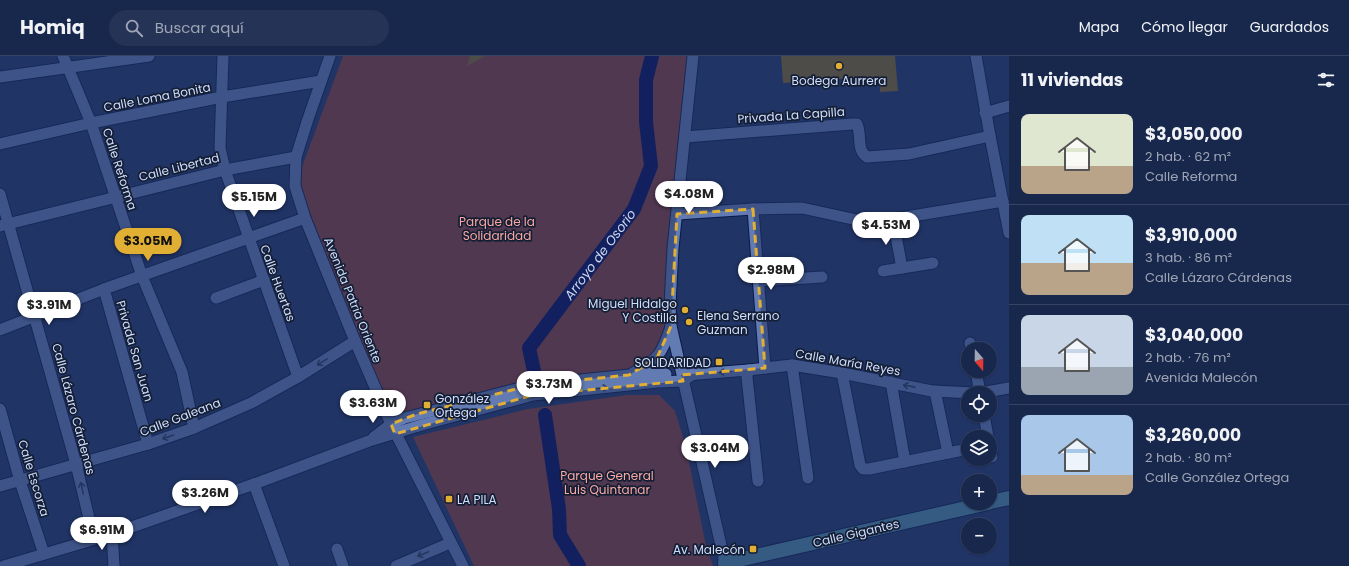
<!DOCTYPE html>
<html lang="es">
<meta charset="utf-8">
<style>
body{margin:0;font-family:Poppins,sans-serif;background:#253356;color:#f1f3f6;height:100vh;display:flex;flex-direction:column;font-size:15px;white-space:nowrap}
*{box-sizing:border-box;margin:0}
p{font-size:13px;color:#9fa5b5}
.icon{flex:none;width:22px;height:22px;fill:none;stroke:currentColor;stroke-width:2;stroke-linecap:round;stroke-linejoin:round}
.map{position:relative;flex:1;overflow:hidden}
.panel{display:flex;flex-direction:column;background:#18274c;width:340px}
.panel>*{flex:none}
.needle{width:26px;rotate:160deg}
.buttons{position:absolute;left:961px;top:286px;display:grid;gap:8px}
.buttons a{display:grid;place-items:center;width:36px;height:36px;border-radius:50%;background:#18274c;box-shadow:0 1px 3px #0004,0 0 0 1px #364464;font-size:20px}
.price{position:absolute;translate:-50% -34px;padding:0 9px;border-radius:14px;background:#fff;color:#222;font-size:13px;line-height:26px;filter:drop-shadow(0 1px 2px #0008)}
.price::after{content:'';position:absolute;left:50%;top:24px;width:12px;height:9px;margin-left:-6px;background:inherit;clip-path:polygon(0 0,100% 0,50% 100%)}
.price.selected{background:#e1af34;color:#111}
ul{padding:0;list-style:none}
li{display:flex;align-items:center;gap:12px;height:100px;padding:0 12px}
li+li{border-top:1px solid #364464}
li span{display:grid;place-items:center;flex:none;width:112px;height:80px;border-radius:8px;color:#555}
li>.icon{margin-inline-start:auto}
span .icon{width:48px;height:48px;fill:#fffc;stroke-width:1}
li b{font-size:17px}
h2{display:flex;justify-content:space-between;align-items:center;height:48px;padding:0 12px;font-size:17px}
header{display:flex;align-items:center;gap:24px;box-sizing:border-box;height:56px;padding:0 20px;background:#18274c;border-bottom:1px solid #364464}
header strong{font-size:19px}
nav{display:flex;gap:22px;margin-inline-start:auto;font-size:14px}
.search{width:280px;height:36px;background:#253356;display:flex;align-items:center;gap:10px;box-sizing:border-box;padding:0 14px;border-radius:22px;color:#9fa5b5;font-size:15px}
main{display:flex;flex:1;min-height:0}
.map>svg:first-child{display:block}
</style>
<header>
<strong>Homiq</strong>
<div class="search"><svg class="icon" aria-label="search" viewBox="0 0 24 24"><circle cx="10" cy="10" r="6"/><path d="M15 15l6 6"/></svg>Buscar aquí</div>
<nav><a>Mapa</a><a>Cómo llegar</a><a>Guardados</a></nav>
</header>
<main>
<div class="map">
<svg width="1009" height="510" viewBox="0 0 1009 510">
<rect width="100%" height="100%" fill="#203466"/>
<g fill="#8b3c38">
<path d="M343,0H691L671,270L657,302L635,319L391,368L295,130Z"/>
<path d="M627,339H659L675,355L686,391L705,485L713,510H474L413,381L528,353Z"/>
</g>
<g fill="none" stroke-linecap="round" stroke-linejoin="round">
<g stroke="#020858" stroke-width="14">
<path id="s1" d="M534,315L529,292L634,153L651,110L646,66V24L652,0"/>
<path d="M545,359L559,453L560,479L579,510"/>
</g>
</g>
<g fill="#846825">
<path d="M470,0H485L467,10Z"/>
<path d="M781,0H895L898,35L880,36V26H869V21L783,27Z"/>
</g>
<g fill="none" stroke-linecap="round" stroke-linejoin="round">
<g stroke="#091a49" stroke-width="13">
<g id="minor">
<path d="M63,0L91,67L142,220L182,316L194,372"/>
<path d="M223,0L220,92L225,114L298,321"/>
<path d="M330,0L308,63L296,101L295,130L305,162L355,285L391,368L463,510"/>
<path d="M693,0L673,192L670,249L671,270L725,507"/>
<path d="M976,0L990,80L1009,177"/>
<path d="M0,21L149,0"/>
<path d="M985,57L1009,50"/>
<path d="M685,81L852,68H857C862,79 856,94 867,101L909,98L990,80"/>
<path d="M0,88L91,67L222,41L321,25"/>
<path d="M0,138L76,408L94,483"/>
<path d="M753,153L765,312"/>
<path d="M677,158L753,153L802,152L866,166L882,165L1003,145"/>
<path d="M893,164L902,212"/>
<path d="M0,170L225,114L296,101"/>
<path d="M883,215L933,207"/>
<path d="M758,225L822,221"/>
<path d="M104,233L148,388"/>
<path d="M216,242L264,224"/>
<path d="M0,274L104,233L305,162"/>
<path d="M970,287L971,293"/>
<path d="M792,309L808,422"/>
<path d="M748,314L747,321L758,425"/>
<path d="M976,315L980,337"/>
<path d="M633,317C659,304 662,297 671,271"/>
<path d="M842,317L860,409L863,413H869L968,393"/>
<path d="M685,319L748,314L792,309L842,317L932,335L975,337"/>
<path d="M891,326L905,406"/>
<path d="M935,335L948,397"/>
<path d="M981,337L1009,332"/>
<path d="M0,353L20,425L44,498"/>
<path d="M984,359L988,381"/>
<path d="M374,381L391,368L405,362L532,329L629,319L666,318"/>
<path d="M990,392L992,401"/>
<path d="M254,428L284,510"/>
<path d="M0,430L148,388L194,372L251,347L298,321L355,285"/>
<path d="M112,478L114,510"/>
<path d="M337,493L343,510"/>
<path d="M4,510L112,478L254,428L369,385L425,368L533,339L657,326L683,325L693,318"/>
<path d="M396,510L450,487"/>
</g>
</g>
<g stroke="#091a49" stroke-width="16">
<g id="major">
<path d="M990,446L1009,442"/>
<path d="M726,510L725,507L988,447"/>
</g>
</g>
<use href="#minor" stroke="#627bb3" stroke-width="11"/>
<use href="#major" stroke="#4e8ba7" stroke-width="14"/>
</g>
<defs><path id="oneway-shaft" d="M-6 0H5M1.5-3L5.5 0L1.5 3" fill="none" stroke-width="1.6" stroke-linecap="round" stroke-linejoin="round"/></defs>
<g stroke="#2b3a5a">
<use href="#oneway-shaft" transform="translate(322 306) rotate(148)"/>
<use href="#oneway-shaft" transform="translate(725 316) rotate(175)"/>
<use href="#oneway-shaft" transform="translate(909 330) rotate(-169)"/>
<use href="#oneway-shaft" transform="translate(602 332) rotate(-6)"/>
<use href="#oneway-shaft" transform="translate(168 381) rotate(161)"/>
<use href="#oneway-shaft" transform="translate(82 432) rotate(-103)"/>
<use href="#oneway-shaft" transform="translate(423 498) rotate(157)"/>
</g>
<path d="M0 0H1009V510H0ZM753,153L765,312L681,319L683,325L533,339L395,378L391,368L417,358L532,329L629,319L657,302L671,270L677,158Z" fill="#203466" fill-opacity=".55" fill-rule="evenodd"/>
<path fill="none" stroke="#e1af34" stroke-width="3" stroke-dasharray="8 5" stroke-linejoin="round" d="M753,153L765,312L681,319L683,325L533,339L395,378L391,368L417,358L532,329L629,319L657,302L671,270L677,158Z"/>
<g fill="#e1af34" stroke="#141e34" stroke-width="1.5">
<circle cx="839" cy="10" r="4"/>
<circle cx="685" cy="254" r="4"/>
<circle cx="689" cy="266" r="4"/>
<rect x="715" y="302" width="8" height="8" rx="2"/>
<rect x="423" y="345" width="8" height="8" rx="2"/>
<rect x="445" y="439" width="8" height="8" rx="2"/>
<rect x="749" y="489" width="8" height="8" rx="2"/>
</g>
<g text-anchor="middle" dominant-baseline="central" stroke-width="3.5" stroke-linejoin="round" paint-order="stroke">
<g font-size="12" fill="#d0defd" stroke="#141e34" text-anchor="end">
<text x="839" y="24" text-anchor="middle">Bodega Aurrera</text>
<text x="677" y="247">Miguel Hidalgo<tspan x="677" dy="14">Y Costilla</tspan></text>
<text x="697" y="259" text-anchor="start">Elena Serrano<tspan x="697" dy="14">Guzman</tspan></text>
<text x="711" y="306">SOLIDARIDAD</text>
<text x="435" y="342" text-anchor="start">González<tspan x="435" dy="14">Ortega</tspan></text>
<text x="457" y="443" text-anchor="start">LA PILA</text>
<text x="745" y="493">Av. Malecón</text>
</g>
<g font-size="12" fill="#d0defd" stroke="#141e34">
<text transform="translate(157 41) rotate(-11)">Calle Loma Bonita</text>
<text transform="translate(791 59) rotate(-4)">Privada La Capilla</text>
<text transform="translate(179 111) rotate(-14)">Calle Libertad</text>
<text transform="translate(120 113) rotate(72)">Calle Reforma</text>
<text transform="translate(278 227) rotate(70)">Calle Huertas</text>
<text transform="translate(353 244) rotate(68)">Avenida Patria Oriente</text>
<text transform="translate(135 295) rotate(74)">Privada San Juan</text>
<text transform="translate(848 306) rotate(10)">Calle María Reyes</text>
<text transform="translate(74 353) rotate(75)">Calle Lázaro Cárdenas</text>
<text transform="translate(180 361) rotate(-21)">Calle Galeana</text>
<text transform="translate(34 422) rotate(73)">Calle Escorza</text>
<text transform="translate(856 477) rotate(-13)">Calle Gigantes</text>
</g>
<g font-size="12" fill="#fba8a1" stroke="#141e34">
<text x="497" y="165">Parque de la<tspan x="497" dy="14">Solidaridad</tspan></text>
<text x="607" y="419">Parque General<tspan x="607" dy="14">Luis Quintanar</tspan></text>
</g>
<g font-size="13" font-style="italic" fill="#cdd8ee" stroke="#141e34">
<text stroke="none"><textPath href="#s1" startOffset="141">Arroyo de Osorio</textPath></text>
</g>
</g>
</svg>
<div class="buttons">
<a><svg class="needle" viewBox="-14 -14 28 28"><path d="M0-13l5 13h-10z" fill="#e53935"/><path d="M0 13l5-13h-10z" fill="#9fa5b5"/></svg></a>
<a><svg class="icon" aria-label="locate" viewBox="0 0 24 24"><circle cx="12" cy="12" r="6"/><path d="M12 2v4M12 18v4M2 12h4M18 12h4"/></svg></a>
<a><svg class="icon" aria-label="layers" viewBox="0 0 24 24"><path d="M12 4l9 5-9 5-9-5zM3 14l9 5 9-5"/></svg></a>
<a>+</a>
<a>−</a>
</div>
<b class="price" style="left:689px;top:159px">$4.08M</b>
<b class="price" style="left:254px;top:162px">$5.15M</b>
<b class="price" style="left:886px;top:190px">$4.53M</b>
<b class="price selected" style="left:148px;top:206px">$3.05M</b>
<b class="price" style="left:771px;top:235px">$2.98M</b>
<b class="price" style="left:49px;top:270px">$3.91M</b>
<b class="price" style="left:549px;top:349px">$3.73M</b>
<b class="price" style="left:373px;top:368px">$3.63M</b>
<b class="price" style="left:715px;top:413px">$3.04M</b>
<b class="price" style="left:205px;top:458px">$3.26M</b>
<b class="price" style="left:102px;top:495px">$6.91M</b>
</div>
<section class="panel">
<h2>11 viviendas<svg class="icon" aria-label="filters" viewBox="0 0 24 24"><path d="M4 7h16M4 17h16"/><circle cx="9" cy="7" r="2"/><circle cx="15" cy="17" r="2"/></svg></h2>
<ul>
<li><span style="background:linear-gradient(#dfe7d0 65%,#b9a48a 0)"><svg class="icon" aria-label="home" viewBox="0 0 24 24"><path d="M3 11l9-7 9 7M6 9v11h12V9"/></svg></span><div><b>$3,050,000</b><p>2 hab. · 62 m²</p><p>Calle Reforma</p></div></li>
<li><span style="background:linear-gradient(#bfe0f5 60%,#b9a48a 0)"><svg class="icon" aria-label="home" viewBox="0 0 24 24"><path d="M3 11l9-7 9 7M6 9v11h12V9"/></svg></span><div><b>$3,910,000</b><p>3 hab. · 86 m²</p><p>Calle Lázaro Cárdenas</p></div></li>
<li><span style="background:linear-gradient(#c9d6e8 65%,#9aa5b1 0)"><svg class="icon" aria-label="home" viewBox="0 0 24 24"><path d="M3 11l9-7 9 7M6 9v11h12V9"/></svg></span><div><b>$3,040,000</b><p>2 hab. · 76 m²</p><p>Avenida Malecón</p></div></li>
<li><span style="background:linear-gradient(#a9c7e8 75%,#b9a48a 0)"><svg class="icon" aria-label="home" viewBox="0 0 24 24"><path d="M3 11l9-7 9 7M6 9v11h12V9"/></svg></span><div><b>$3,260,000</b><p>2 hab. · 80 m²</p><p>Calle González Ortega</p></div></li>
</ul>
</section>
</main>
